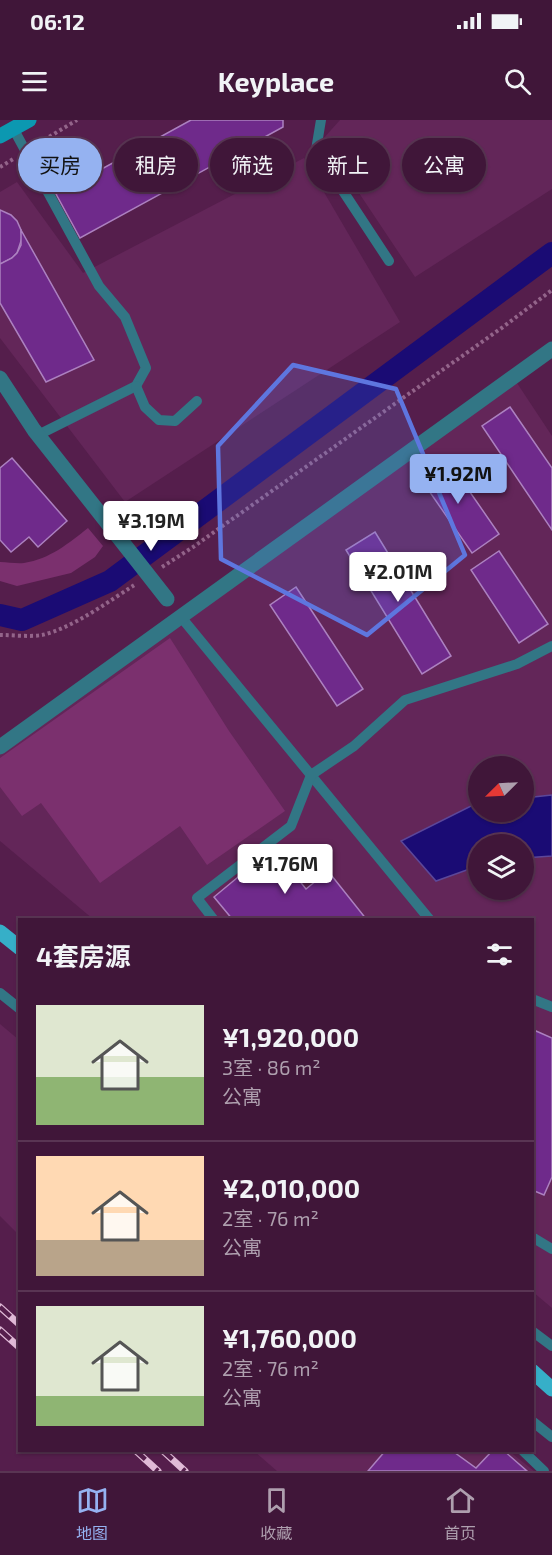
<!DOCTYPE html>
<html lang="zh">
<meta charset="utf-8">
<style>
body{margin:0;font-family:"Exo 2","Noto Sans SC",sans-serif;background:#471f41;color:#f1f3f6;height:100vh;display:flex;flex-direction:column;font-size:22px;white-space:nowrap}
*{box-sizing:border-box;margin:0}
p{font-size:20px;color:#ae9fae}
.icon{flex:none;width:33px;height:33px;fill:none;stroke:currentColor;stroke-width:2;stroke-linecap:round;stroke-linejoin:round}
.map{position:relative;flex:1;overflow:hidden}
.side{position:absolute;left:18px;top:798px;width:516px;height:534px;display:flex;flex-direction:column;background:#401639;border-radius:0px;box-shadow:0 2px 4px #0004,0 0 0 2px #593553}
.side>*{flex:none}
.banner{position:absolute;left:18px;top:18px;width:516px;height:54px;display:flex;gap:12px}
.needle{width:39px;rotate:246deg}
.controls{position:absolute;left:468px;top:636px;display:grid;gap:12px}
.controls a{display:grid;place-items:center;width:66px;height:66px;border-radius:50%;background:#401639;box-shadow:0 2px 4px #0004,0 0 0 2px #593553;font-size:30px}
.price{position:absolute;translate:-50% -51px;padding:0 14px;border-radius:6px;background:#fff;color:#222;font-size:20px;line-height:39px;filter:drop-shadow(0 2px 3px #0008)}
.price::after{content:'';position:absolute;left:50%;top:36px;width:18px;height:14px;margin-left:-9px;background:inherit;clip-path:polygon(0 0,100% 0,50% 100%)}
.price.active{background:#95b2f1;color:#111}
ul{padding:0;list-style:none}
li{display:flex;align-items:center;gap:18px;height:150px;padding:0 18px}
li+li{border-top:2px solid #593553}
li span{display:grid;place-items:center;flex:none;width:168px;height:120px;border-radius:0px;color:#555}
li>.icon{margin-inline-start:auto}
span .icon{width:72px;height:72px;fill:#fffc;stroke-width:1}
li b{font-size:26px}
h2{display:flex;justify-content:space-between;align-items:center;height:72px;padding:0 18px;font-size:26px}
.chip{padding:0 21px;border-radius:27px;background:#401639;box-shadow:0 2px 4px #0004,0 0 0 2px #593553;font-size:21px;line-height:54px}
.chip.active{background:#95b2f1;color:#111}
.status{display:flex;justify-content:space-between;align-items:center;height:42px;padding:0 30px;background:#401639;direction:ltr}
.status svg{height:16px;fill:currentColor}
header{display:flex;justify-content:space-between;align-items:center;height:78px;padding:0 18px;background:#401639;font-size:27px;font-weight:700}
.menu{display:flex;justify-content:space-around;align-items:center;height:84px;border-top:2px solid #593553;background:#401639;font-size:16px;color:#ae9fae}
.menu a{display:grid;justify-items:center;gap:3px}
.menu .active{color:#95b2f1}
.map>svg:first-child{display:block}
</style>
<div class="status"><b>06:12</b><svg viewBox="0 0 49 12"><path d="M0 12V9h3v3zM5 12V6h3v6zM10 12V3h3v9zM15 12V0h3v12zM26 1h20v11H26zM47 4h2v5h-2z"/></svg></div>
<header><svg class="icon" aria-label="menu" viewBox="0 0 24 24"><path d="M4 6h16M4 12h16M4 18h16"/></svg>Keyplace<svg class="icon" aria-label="search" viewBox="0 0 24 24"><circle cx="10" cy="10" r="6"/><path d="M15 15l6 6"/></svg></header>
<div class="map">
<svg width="552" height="1351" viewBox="0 0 552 1351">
<rect width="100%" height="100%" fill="#551e4c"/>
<g fill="#632659" fill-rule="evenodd">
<path d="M340,0H552V69L415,157L323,19Z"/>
<path d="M304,38L400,202L125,382L0,218V72L17,62L83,153Z"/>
<path d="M513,257L552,316V1188L533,1172L532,800L93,799L0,721V624ZM478,646H524V692H478ZM478,724H524V770H478Z"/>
<path d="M0,904L19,920V1115L0,1096Z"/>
<path d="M254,1331H509L534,1351H277Z"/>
</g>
<g fill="#7b306e">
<path d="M88,408L103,426L95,437L71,453L17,466L0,461V442C8,442 17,444 24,443C50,439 69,423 88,408Z"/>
<path d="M170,518L229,611L285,691L207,745L180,706L100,763L41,683L22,696L0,667V638Z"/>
</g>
<path fill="#1a0b74" stroke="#5c4799" stroke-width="1.5" d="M552,675V736L524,738V724H478V746L436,761L401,721L475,684H478V692H524V678Z"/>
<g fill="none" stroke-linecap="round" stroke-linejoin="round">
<path stroke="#1a0b74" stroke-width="22" d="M0,495L22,500L110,461L552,133"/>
</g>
<g fill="#6f2a8b" stroke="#ac81c0" stroke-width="1.5">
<path d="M191,0H283V7L80,118L56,74Z"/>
<path d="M0,90L11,95L17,101L21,110L22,118L17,133L12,138L0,144Z"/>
<path d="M21,110L94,240L46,262L0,183V144L12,138L17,133L21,125Z"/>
<path d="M510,287L552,348V410L482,306Z"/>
<path d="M445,336L499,414L472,433L418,355Z"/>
<path d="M12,338L67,401L38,427L29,417L11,432L0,420V348Z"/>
<path d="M375,412L451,536L422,554L346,430Z"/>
<path d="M499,431L548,504L519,523L471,450Z"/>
<path d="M296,467L363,569L337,586L270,485Z"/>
<path d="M273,728L306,769L328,751L367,800H233L214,777Z"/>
<path d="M536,911L552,918V1057L544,1075L532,1070V918Z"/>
<path d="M386,1330H451L476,1348L493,1330H503L527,1351H368Z"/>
</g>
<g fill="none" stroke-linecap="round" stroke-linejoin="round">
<g stroke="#93648a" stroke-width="4" stroke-dasharray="3 3" stroke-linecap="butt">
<path d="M39,23L77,0"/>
<path d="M0,47L15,38"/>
<path d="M162,447L193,427L503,207L552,170"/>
<path d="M0,515C13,515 29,517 42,515C73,508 109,481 136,464"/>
</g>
<g stroke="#327685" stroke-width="10">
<path d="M321,0L316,30L389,141"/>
<path d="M13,8L99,166L125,197L146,248L136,266L38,315"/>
<path d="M136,266L145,287L159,300L175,301L197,281"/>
<path d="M181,497L430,800"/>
<path d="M214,800L197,778L291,706L311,655L354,626L405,580L517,544L552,526"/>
<path d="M0,873L20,889"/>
<path d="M532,879L552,887"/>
<path d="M532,1117L552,1129"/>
<path d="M532,1211L552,1226"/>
<path d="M532,1301L552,1317"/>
<path d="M522,1330L544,1351"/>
</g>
<g stroke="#327685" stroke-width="15">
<path d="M0,258L34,310L109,405"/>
<path d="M0,627L552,229"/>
</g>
<path stroke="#0c98b1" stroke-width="15" d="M0,16L29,0"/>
<g stroke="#36afc8" stroke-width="15">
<path d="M0,812L20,828"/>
<path d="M532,1251L552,1269"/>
</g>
<g stroke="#e0bad7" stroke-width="7">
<g id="rail">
<path d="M0,1187L20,1205"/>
<path d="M0,1210L20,1228"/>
<path d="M135,1330L158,1351"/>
<path d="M162,1330L185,1351"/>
</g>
</g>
<use href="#rail" stroke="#551e4c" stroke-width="4.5" stroke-dasharray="14" stroke-linecap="butt"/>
<path stroke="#327685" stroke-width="15" d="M109,405L167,479"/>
</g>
<path fill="#5e76df" fill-opacity="0.2" stroke="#5e76df" stroke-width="4.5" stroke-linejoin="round" d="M293,245L396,269L465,435L367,515L221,439L218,326Z"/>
</svg>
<div class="controls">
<a><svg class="needle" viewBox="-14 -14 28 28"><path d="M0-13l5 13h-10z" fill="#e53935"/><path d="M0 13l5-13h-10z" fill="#ae9fae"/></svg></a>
<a><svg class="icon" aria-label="layers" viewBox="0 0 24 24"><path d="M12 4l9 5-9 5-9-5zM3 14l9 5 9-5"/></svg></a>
</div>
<b class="price active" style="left:458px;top:385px">¥1.92M</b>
<b class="price" style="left:151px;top:432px">¥3.19M</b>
<b class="price" style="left:398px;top:483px">¥2.01M</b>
<b class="price" style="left:285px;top:775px">¥1.76M</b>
<div class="banner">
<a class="chip active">买房</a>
<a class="chip">租房</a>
<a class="chip">筛选</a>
<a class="chip">新上</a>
<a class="chip">公寓</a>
</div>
<section class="side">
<h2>4套房源<svg class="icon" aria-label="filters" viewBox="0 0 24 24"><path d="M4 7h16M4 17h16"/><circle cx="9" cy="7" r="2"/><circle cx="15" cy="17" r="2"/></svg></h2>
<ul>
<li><span style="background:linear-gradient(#dfe7d0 60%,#8fb573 0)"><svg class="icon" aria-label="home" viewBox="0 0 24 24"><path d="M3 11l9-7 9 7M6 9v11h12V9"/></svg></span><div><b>¥1,920,000</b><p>3室 · 86 m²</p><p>公寓</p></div></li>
<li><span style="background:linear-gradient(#ffd9b3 70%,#b9a48a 0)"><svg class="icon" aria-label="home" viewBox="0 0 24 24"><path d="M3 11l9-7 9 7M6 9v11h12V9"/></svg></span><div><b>¥2,010,000</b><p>2室 · 76 m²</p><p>公寓</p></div></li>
<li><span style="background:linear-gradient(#dfe7d0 75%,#8fb573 0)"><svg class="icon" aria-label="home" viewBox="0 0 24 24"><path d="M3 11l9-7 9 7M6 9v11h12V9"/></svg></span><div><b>¥1,760,000</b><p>2室 · 76 m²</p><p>公寓</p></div></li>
</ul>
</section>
</div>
<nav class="menu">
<a class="active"><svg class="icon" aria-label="map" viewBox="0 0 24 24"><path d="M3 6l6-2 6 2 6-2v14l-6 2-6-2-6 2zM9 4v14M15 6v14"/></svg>地图</a>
<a><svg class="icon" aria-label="saved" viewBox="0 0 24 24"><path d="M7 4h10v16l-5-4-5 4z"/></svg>收藏</a>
<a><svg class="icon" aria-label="home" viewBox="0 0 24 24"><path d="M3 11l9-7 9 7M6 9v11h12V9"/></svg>首页</a>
</nav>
